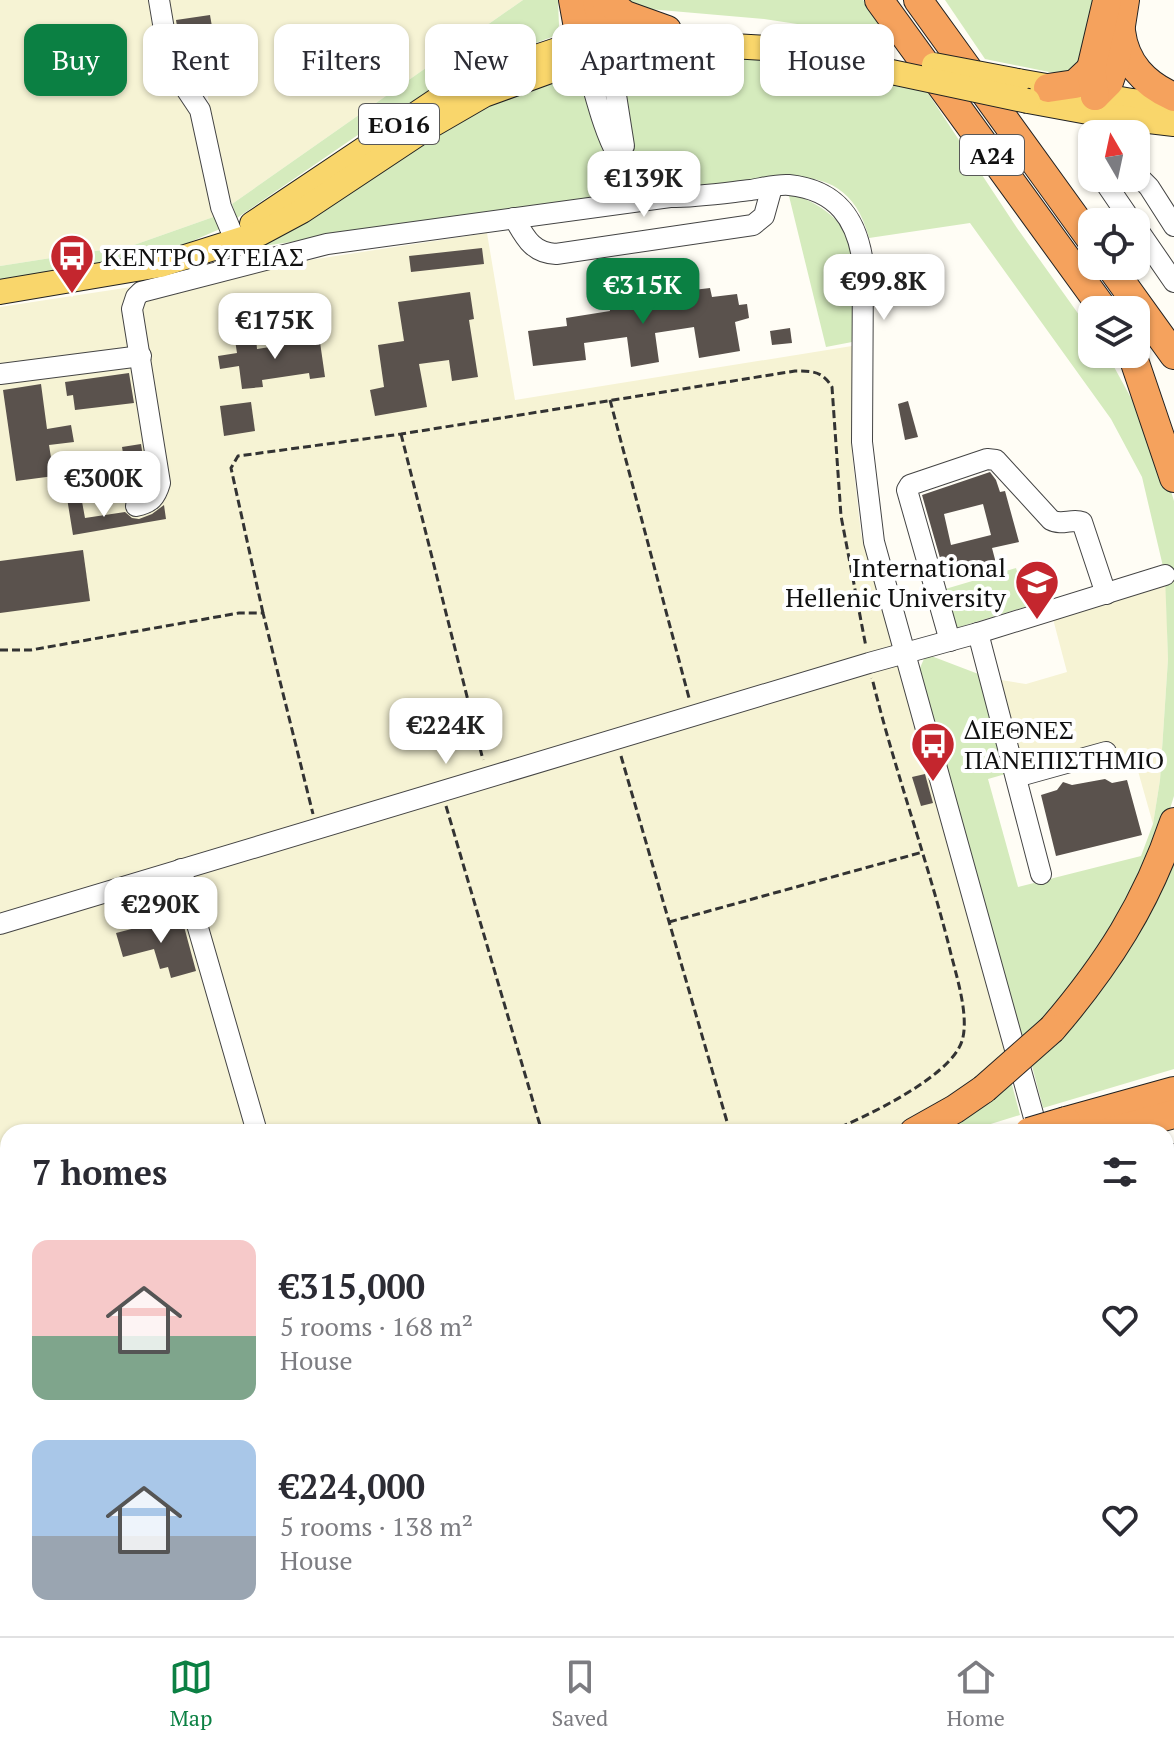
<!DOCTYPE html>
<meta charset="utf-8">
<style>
body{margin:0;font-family:"PT Serif",serif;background:#f2f2f3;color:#2b2b33;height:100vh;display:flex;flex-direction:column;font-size:30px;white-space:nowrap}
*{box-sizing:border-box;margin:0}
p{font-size:26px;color:#7c7c81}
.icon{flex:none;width:44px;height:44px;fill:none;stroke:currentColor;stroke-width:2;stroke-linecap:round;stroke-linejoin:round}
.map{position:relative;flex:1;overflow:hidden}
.details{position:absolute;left:0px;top:1124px;width:1174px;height:512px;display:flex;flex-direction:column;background:#fff;border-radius:24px 24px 0 0;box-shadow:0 2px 6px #0004}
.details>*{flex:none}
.guide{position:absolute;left:24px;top:24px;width:1126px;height:72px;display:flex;gap:16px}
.needle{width:52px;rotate:351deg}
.tools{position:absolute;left:1078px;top:120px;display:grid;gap:16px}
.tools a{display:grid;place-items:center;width:72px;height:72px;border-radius:16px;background:#fff;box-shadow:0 2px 6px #0004;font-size:40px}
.price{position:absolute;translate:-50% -68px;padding:0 18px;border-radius:16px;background:#fff;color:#222;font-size:26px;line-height:52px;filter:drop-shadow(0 2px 4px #0008)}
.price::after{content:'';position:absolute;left:50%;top:48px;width:24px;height:18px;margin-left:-12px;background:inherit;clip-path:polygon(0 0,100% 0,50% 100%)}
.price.selected{background:#0b8043;color:#fff}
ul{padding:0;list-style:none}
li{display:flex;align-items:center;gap:24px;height:200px;padding:0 32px}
li span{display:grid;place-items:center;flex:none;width:224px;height:160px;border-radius:16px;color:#555}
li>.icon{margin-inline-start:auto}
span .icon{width:96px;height:96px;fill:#fffc;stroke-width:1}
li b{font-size:34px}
h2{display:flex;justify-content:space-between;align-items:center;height:96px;padding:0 32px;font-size:34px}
.tag{padding:0 28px;border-radius:16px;background:#fff;box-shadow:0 2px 6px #0004;font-size:28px;line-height:72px}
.tag.selected{background:#0b8043;color:#fff}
.tab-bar{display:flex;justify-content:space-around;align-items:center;height:112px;border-top:2px solid #e1e1e2;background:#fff;font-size:22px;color:#7c7c81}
.tab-bar a{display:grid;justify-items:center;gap:4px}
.tab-bar .selected{color:#0b8043}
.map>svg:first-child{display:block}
</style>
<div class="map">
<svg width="1174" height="1636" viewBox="0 0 1174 1636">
<rect width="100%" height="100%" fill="#fffdf5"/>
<path fill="#eee6ef" d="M198,1628H294L297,1636H200Z"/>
<g fill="#f6f3d4">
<path d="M0,0H153L198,129L219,215L134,245L0,266Z"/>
<path d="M167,0H523L232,204L220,171L206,85L192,86L176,66Z"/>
<path d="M487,233L515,400L852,346V453L861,534L1009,1056L973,1084L893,1132H8V1395L0,1397V307Z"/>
<path d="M1166,584L1168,659L1160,780L1153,824L1136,764L1123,767L1115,746L1020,772L995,679L1026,684L1067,672L1053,619Z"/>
<path d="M1166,1216L1174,1243V1475L1166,1485Z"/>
<path d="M8,1494V1578L0,1580V1496Z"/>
<path d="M1166,1549L1174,1553V1611L1166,1608Z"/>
<path d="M294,1628H464L467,1636H297Z"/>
<path d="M761,1628H1060L1052,1636H763Z"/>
</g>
<g fill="#d5ebbd">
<path d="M523,0H558L559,26L552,37L466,69L368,128L237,218L232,204Z"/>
<path d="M623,0H863L890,38L764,19L637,8Z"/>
<path d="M945,0H1101L1088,47L1075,70L1059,74L985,59Z"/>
<path d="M709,51L922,84L1017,228L1092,333V354H1107L1137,409L1170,488L1174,501V796L1159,844L1122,923L1020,1050L917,675L926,654L981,675L1009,773L988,779L1018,887L1141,856L1153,824L1160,780L1168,659L1165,575L1142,477L1111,419L970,223L869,238C845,145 760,186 693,186C683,186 671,187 662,183C638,173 631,146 627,122C624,101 619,82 633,64Z"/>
<path d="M564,74L586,84L629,185L626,194C500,209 375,231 249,248L468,110Z"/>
<path d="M788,192C872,222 854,268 852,342L826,347Z"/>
<path d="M219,215L222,228L179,247L138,259L0,282V266L134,245Z"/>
<path d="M1016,568L1028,606L953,629L942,590Z"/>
<path d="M1174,860V1069L1043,1108L1031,1062L1135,939L1157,900Z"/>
<path d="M1011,1081L1020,1115L965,1132H936Z"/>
</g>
<g fill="#5a524d" fill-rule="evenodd">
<path d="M210,15L217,56L183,61L176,20Z"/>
<path d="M482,248L484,264L411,272L409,256Z"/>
<path d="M634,274L639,306L686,300L685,291L710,288L712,297L737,294L739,305L747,304L749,318L735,322L740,351L699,358L694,327L655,333L659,362L631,367L627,337L584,343L586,360L533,366L528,331L567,326L566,318L610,311L605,278Z"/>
<path d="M470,292L474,319L469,320L478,377L452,381L449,360L419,364L427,407L375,416L370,390L384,387L378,345L404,341L398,302Z"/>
<path d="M790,328L792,343L772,345L770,331Z"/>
<path d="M319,335L325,377L310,379L309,373L262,380L263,387L242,389L239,366L220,369L218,356L237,353L235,340L256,337L257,349L302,342L301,338Z"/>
<path d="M129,373L134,403L75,410L73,395L67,396L65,382Z"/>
<path d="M41,384L47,429L71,425L74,442L49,445L54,476L16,481L3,390Z"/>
<path d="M908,401L918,437L905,440L898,404Z"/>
<path d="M251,402L255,431L224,436L220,406Z"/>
<path d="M141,444L147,482L128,485L122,447Z"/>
<path d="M990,472L996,480L1000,492L1005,491L1019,542L992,548L997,567L946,579L922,495ZM983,504L991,535L951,545L944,514Z"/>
<path d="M81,496L85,518L125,512L132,518L139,519L152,514L164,505L166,519L73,535L67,498Z"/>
<path d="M83,550L90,601L0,613V561Z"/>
<path d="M925,774L933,803L921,806L912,777Z"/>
<path d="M1105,779L1112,783L1127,780L1142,835L1056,856L1041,795L1057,790L1063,782L1072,785Z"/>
<path d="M163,917L165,923L182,919L196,971L171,978L168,967L160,969L154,949L123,957L116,933L151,924L150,920Z"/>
</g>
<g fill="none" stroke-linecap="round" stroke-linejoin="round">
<g stroke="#444" stroke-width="22">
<g id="minor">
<path d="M159,0L170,65L200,110L221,207L235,240"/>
<path d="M610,57L624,146"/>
<path d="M585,61C601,108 610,183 667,196"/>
<path d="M1136,174L1149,187L1174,226"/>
<path d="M1102,178L1132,222"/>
<path d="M514,218C525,237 532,253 556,254L753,225L764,216L772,187"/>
<path d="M1136,227L1174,282"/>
<path d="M0,374L141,356"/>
<path d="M136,506C151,503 156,497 160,483L132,309L136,297L141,292L327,244L670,197C698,197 724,193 751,190C763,188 777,184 789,185C837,190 857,219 863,263L862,442L874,542L1038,1132"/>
<path d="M978,633L1041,874"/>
<path d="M950,641L907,490L910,485L987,459L996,460L1051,520C1062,526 1072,518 1082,522L1106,594"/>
<path d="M1016,777L1106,752"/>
<path d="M181,869L257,1132"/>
<path d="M0,924L869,663L978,633L1165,575"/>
<path d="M1166,1156L1174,1154"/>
<path d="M1166,1189L1174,1214"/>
<path d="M0,1491L8,1488"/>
<path d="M1166,1500L1174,1490"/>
<path d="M616,1628L619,1636"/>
<path d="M1097,1636L1102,1628"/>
</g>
</g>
<g stroke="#222" stroke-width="26">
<g id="major">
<path d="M1018,81L1132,101L1174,104"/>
<path d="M1028,101L1115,117L1174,124"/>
<path d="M252,224L449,92L506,67L560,49L653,32"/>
<path d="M0,292L160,265L261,233L302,211L427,128L484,95L564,66L667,46L698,44L766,48L882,70"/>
</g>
</g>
<g stroke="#222" stroke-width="30">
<g id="highway">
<path d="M573,0L581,44"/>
<path d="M597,0L605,39"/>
<path d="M606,0L625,15L667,30"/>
<path d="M879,0L1104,310"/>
<path d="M918,0L1092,241"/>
<path d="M1121,31C1125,64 1145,84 1174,97"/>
<path d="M1048,88L1075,84L1091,69"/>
<path d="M1095,96L1109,82L1115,64L1125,0"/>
<path d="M1095,96L1091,69L1107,1"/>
<path d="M1110,266L1174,355"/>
<path d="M1132,354L1174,478"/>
<path d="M1052,1029C1107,965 1147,903 1174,822"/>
<path d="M1066,1121L1174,1091"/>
<path d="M914,1132L955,1109L984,1089"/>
<path d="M1109,1132L1174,1114"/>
<path d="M0,1421L8,1418"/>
<path d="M0,1448L8,1446"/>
</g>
</g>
<g stroke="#333" stroke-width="3" stroke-dasharray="8 4" stroke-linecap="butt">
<path d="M610,400L689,698"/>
<path d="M401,434L483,760"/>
<path d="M263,613L231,468L238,456L401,434L795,371C813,371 822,371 832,387L841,516L866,647"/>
<path d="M0,650H31L239,613H263L313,814"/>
<path d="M621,756L730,1132"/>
<path d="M446,806L542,1132"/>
<path d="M669,922L923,852"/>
<path d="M829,1132C863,1118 950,1078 962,1041C970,1015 955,972 949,946C926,856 894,768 872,678"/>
<path d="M0,1380L8,1378"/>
</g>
<use href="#minor" stroke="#fff" stroke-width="20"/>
<use href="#major" stroke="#f9d66b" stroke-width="24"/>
<use href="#highway" stroke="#f5a25d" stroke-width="28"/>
<g stroke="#222" stroke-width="26" stroke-linecap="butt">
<g id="major-bridge">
<path d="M934,65L1018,81"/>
<path d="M882,70L1028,101"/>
</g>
</g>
<g stroke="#222" stroke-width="30" stroke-linecap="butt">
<g id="highway-bridge">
<path d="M984,1089L1052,1029"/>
<path d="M1029,1132L1066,1121"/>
</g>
</g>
<use href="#major-bridge" stroke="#f9d66b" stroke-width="24"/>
<use href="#highway-bridge" stroke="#f5a25d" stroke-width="28"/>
</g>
<defs>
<g id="bus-pin" transform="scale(2.3)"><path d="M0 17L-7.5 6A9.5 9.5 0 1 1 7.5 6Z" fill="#c4262e" stroke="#fff"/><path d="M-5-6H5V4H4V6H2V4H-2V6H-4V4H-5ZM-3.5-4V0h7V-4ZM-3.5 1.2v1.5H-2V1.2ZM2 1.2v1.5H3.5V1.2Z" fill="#fff"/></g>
<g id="university-pin" transform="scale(2.3)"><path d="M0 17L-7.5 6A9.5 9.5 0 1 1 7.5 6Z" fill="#c4262e" stroke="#fff"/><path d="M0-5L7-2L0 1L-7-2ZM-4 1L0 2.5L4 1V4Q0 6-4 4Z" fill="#fff"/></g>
</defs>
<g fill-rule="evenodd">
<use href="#bus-pin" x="72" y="256"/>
<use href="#university-pin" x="1037" y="582"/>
<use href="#bus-pin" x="933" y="744"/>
</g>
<g text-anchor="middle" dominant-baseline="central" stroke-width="8" stroke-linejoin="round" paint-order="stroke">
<g fill="#fff" stroke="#585858" stroke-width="2">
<rect x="359" y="104" width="80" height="40" rx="6"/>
<rect x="960" y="135" width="64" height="40" rx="6"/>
</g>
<g font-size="24" font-weight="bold" fill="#111">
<text x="399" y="124">ΕΟ16</text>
<text x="992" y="155">Α24</text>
</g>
<g font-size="26" fill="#111" stroke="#fff" text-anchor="start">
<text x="103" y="256">ΚΕΝΤΡΟ ΥΓΕΙΑΣ</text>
<text x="1006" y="567" text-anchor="end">International<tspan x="1006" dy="30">Hellenic University</tspan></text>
<text x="964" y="729">ΔΙΕΘΝΕΣ<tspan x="964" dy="30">ΠΑΝΕΠΙΣΤΗΜΙΟ</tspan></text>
</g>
</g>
</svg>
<div class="tools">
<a><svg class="needle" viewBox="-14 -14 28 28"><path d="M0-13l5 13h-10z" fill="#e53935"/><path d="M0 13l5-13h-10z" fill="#7c7c81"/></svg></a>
<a><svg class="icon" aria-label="locate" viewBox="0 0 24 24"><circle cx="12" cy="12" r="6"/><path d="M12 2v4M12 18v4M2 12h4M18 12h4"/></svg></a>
<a><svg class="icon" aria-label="layers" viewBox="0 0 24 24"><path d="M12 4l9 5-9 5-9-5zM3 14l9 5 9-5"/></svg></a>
</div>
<b class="price" style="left:644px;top:219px">€139K</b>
<b class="price" style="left:884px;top:322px">€99.8K</b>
<b class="price selected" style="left:643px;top:326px">€315K</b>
<b class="price" style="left:275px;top:361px">€175K</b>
<b class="price" style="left:104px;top:519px">€300K</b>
<b class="price" style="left:446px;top:766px">€224K</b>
<b class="price" style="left:161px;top:945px">€290K</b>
<div class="guide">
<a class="tag selected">Buy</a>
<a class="tag">Rent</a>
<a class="tag">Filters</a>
<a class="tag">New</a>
<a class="tag">Apartment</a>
<a class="tag">House</a>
</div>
<section class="details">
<h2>7 homes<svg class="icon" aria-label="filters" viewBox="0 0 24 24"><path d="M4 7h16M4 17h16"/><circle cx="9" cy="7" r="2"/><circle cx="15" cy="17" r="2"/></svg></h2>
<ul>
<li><span style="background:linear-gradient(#f6c9c9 60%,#7fa58c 0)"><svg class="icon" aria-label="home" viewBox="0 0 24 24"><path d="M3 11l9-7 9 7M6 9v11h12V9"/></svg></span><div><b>€315,000</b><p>5 rooms · 168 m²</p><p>House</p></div><svg class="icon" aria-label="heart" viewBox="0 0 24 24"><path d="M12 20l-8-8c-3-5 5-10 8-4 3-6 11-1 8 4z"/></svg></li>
<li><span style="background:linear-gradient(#a9c7e8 60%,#9aa5b1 0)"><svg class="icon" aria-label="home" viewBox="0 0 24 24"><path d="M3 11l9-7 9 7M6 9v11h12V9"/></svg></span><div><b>€224,000</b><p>5 rooms · 138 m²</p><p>House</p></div><svg class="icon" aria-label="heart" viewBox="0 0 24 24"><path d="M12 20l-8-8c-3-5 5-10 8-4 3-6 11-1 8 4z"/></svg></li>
</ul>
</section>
</div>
<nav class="tab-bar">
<a class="selected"><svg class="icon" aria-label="map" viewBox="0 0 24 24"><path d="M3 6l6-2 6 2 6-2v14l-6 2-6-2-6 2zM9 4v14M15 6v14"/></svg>Map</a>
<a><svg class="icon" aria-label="saved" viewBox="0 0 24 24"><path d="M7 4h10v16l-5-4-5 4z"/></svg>Saved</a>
<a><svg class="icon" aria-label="home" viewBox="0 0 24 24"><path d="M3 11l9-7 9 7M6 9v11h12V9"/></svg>Home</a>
</nav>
